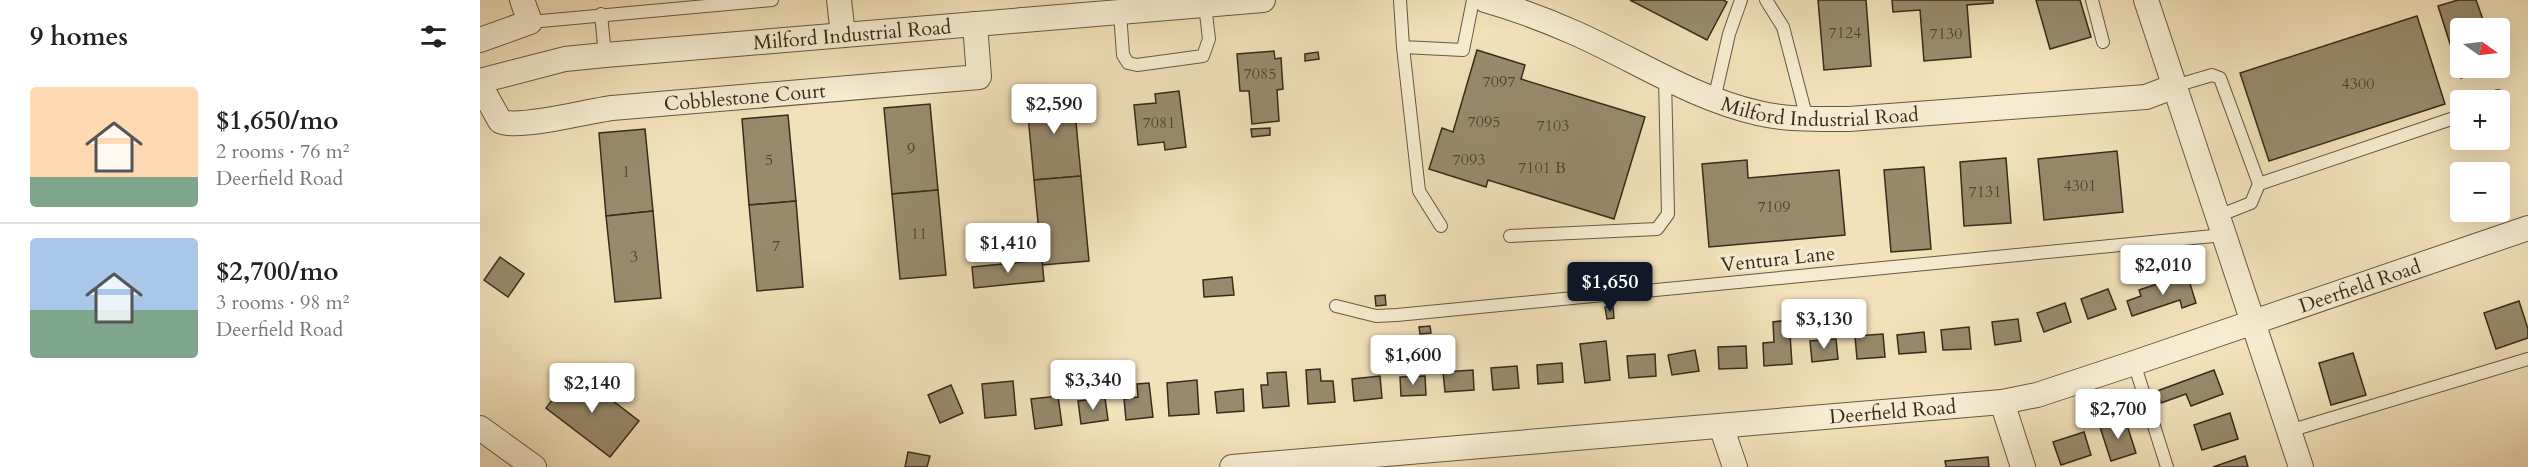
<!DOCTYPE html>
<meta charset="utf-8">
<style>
body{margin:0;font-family:Cardo,serif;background:#f6f6f6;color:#222;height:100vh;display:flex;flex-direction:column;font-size:22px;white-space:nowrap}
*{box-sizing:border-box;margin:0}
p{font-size:20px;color:#767676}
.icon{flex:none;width:33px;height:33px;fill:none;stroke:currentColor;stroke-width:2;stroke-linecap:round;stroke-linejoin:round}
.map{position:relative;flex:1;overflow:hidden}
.sheet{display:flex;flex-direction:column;background:#fff;width:480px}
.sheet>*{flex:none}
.needle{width:39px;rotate:104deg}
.fabs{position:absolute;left:1970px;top:18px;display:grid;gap:12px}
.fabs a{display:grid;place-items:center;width:60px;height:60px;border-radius:6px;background:#fff;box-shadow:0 6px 24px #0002;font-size:30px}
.price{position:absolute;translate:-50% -51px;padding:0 14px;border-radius:6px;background:#fff;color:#222;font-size:20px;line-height:39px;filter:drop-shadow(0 2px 3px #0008)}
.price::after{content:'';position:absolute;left:50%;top:36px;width:18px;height:14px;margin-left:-9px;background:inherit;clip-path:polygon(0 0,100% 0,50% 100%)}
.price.current{background:#111827;color:#fff}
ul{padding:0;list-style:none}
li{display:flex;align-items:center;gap:18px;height:150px;padding:0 30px}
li+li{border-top:2px solid #e0e0e0}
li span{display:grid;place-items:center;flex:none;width:168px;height:120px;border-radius:6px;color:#555}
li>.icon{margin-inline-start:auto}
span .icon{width:72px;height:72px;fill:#fffc;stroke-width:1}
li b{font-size:26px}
h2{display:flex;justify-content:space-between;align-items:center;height:72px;padding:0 30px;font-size:26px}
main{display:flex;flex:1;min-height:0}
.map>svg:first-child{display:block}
</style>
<main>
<section class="sheet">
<h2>9 homes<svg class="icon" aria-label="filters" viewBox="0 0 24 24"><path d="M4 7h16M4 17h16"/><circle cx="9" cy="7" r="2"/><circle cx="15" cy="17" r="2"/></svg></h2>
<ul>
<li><span style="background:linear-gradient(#ffd9b3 75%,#7fa58c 0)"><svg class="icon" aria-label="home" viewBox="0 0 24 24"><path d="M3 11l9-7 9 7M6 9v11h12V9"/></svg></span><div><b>$1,650/mo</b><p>2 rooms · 76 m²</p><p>Deerfield Road</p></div></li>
<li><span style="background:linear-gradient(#a9c7e8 60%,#7fa58c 0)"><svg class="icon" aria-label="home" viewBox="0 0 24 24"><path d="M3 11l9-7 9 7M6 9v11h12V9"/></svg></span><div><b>$2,700/mo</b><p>3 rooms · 98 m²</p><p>Deerfield Road</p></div></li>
</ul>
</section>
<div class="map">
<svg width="2048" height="467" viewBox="0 0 2048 467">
<rect width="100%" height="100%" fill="#f2e1ba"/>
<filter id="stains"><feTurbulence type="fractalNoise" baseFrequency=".00333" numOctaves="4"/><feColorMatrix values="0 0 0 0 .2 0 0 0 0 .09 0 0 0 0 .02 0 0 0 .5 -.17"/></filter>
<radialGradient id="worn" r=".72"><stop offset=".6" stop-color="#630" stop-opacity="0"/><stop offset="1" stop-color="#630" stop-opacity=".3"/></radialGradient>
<g fill="#998a6e" stroke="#382b1b" stroke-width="1.5">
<path d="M1150,0H1243L1247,2L1227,40Z"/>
<path d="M1338,0H1386L1391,66L1344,70Z"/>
<path d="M1412,0H1513V3L1487,5L1491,57L1444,61L1440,10L1413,12Z"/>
<path d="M1556,0H1600L1611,37L1570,49Z"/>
<path d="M1978,0H1996L2006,28H1980V68H2012L1981,78L1958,6Z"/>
<path d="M1937,16L1965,104L1789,161L1760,73Z"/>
<path d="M997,50L1045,65L1041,79L1165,117L1134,219L1008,180L1006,187L949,169L962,128L973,132Z"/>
<path d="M794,51L795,59L801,58L803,89L797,90L799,121L772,124L769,91H760L757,54Z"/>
<path d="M838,52L839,59L825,61V54Z"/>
<path d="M593,90L601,176L554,180L546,94Z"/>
<path d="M699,91L706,147L685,150L684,142L658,145L654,105L676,103L675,94Z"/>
<path d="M450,104L458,190L412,194L404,108Z"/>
<path d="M308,115L316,201L269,205L262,119Z"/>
<path d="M790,128V135L772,137L771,129Z"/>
<path d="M165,129L173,211L126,216L119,133Z"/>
<path d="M1637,151L1643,212L1564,220L1558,159Z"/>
<path d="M1526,158L1531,223L1484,226L1480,162Z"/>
<path d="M1267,160L1268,178L1359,170L1365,235L1229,247L1222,164Z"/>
<path d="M1444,167L1451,249L1411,252L1404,170Z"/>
<path d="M601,176L609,261L562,265L554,180Z"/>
<path d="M458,190L466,275L420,279L412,194Z"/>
<path d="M316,201L323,287L277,291L269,205Z"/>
<path d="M173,211L181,298L135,302L126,216Z"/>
<path d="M20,257L44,274L28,297L4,280Z"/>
<path d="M562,260L564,281L494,288L492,267Z"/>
<path d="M1707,274L1716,303L1702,308L1700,300L1652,316L1647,301L1661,296L1659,290Z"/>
<path d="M752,277L754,295L724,297L723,280Z"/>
<path d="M1628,289L1636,309L1608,319L1601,299Z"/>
<path d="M905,295L906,305L896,306L895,296Z"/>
<path d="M2039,301L2048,329V338L2016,349L2004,313Z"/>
<path d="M1585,303L1591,322L1564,332L1557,313Z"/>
<path d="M1125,307H1133L1134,318L1127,319Z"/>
<path d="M1538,319L1541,341L1515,345L1512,322Z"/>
<path d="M1309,320L1312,364L1284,366L1283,343L1294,342L1293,322Z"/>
<path d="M950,326L951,333L940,334L939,327Z"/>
<path d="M1489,327L1491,349L1463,350L1461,330Z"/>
<path d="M1444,332L1446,352L1419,354L1417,335Z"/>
<path d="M1403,334L1405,357L1377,359L1375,336Z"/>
<path d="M1356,339L1358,359L1332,362L1330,341Z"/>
<path d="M1126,341L1130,380L1105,383L1100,344Z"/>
<path d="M1266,346L1267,368L1239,369L1238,347Z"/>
<path d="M1215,350L1219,371L1192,375L1188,355Z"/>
<path d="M1873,353L1886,395L1851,405L1839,363Z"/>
<path d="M1175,354L1176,376L1149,378L1147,356Z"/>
<path d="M1082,363L1083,382L1058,384L1057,365Z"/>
<path d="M1037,366L1039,388L1013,390L1011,368Z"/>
<path d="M840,369L841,381H853L855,402L828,404L826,370Z"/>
<path d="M993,370L994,390L965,392L963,372Z"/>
<path d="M1734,370L1743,394L1711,406L1706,394L1681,403L1677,391Z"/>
<path d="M94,371L159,421L130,457L66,408Z"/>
<path d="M806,372L809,406L783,408L781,385H788L787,373Z"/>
<path d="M900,376L902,398L874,401L872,379Z"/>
<path d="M945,376L946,395L921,396L920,377Z"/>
<path d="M717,380L719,414L689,416L687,383Z"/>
<path d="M533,381L536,415L505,418L502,384Z"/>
<path d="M669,383L673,417L646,420L644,399L658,397L657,384Z"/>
<path d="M471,385L483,413L460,423L448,395Z"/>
<path d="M763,389L764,411L737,413L735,392Z"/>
<path d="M578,396L582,425L555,429L551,399Z"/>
<path d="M625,398L628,420L601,424L598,401Z"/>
<path d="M1750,413L1758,439L1722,450L1714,425Z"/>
<path d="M1645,419L1656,453L1631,461L1620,427Z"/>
<path d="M1604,432L1611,455L1581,465L1573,442Z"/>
<path d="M428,452L450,456L447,467H425Z"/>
<path d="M1765,456L1768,467H1733Z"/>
<path d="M1508,457L1509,467H1466L1465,461Z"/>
</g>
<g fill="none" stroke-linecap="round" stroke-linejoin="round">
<g stroke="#665843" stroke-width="14">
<g id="lane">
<path d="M920,0L923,47L983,50L993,0"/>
<path d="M1286,0L1303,27L1327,119"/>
<path d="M1612,0L1623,42"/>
<path d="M640,12L643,55L648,63L657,65L723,56L729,39L725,5"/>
<path d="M121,14L125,55"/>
<path d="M50,22L292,0"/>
<path d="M923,47L939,191L961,226"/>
<path d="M1695,86L1732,75L1740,78L1779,184L1771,203L1738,216"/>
<path d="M1234,100L1249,34L1261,0"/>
<path d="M2009,100L2018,96"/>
<path d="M1779,184L1980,116"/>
<path d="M1030,236L1177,229L1188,214L1185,78"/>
<path d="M856,306L896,316L917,315L1744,235"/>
<path d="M1654,363L1687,467"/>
<path d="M1809,431L2048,359"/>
</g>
</g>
<g stroke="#665843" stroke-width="26">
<g id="street">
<path d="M359,0L363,35"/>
<path id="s1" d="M1005,0C1036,9 1066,20 1095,33C1156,60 1212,98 1278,113C1308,120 1339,119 1369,119L1666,97L1695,86"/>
<path d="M1666,0L1821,467"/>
<path d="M0,40L50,22L42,0"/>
<path id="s2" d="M0,81L85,59L125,55L783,0"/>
<path id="s3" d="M0,85L20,121C38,130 107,111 132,108L499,77L495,24"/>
<path d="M1522,402L1543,467"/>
<path d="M1241,426L1255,467"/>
<path d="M0,428L54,467"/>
<path id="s4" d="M752,467L1522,402L1557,395L1654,363L2048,228"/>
</g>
</g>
<use href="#lane" stroke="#f7ecd2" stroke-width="12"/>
<use href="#street" stroke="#f7ecd2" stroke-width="24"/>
</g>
<g text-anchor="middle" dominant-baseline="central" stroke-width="6" stroke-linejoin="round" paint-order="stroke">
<g font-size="16" fill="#504330">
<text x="1365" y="33">7124</text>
<text x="1466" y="34">7130</text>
<text x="780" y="74">7085</text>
<text x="1019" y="82">7097</text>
<text x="1878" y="84">4300</text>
<text x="1004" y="122">7095</text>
<text x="679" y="123">7081</text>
<text x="1073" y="126">7103</text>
<text x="431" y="149">9</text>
<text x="289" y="160">5</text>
<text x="989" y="160">7093</text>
<text x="1062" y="168">7101 B</text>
<text x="146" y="172">1</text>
<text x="1600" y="186">4301</text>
<text x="1505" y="192">7131</text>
<text x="1294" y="207">7109</text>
<text x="439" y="234">11</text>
<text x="296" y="246">7</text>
<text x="154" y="257">3</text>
</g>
<g font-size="20" fill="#382b1b" stroke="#f7ecd2">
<text stroke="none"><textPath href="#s2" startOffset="376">Milford Industrial Road</textPath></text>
<text stroke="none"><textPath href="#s3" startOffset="288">Cobblestone Court</textPath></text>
<text stroke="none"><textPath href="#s1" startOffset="358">Milford Industrial Road</textPath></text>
<text transform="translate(1298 259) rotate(-6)">Ventura Lane</text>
<text stroke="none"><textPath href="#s4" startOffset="1149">Deerfield Road</textPath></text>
<text stroke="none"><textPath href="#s4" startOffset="663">Deerfield Road</textPath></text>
</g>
</g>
<rect width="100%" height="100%" filter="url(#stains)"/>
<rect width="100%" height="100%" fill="url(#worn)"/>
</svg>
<div class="fabs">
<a><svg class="needle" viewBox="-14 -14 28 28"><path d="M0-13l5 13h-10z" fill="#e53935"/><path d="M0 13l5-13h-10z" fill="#767676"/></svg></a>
<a>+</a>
<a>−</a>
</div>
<b class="price" style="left:574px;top:135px">$2,590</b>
<b class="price" style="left:528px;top:274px">$1,410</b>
<b class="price" style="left:1683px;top:296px">$2,010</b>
<b class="price current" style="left:1130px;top:313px">$1,650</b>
<b class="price" style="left:1344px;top:350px">$3,130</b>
<b class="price" style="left:933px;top:386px">$1,600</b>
<b class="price" style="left:613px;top:411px">$3,340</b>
<b class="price" style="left:112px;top:414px">$2,140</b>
<b class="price" style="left:1638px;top:440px">$2,700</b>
</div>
</main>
